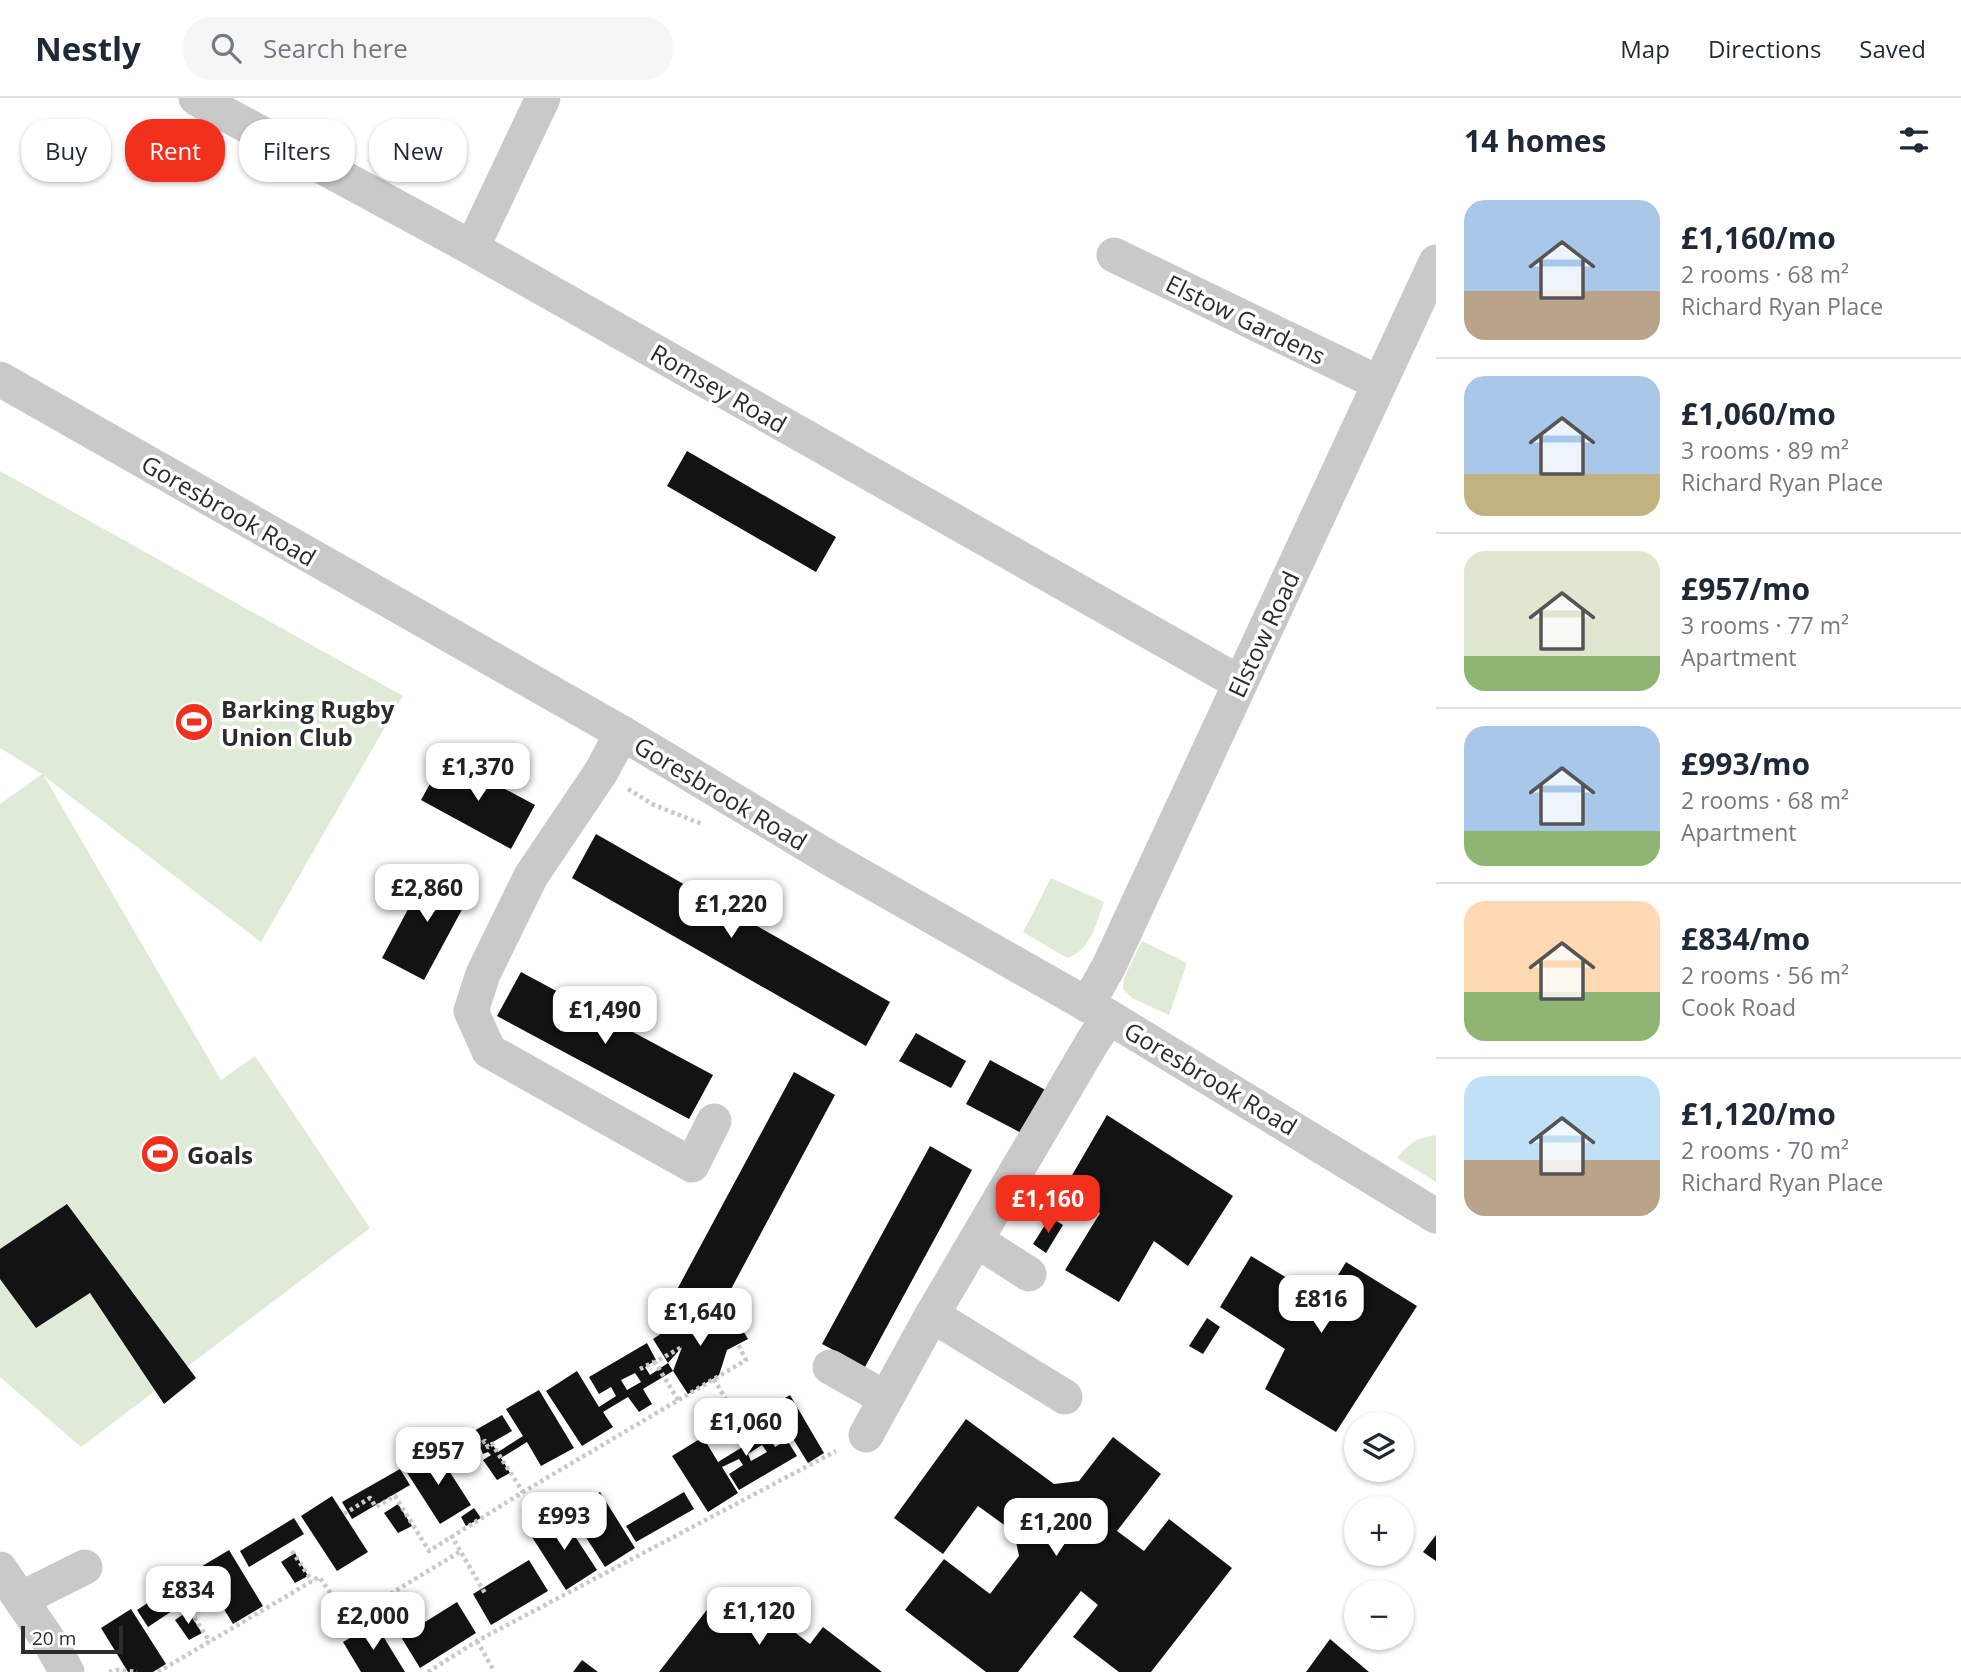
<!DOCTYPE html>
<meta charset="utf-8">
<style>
body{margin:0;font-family:"Open Sans",sans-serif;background:#f6f6f7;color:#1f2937;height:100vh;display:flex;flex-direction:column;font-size:26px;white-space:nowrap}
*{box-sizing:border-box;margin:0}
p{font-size:23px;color:#747a83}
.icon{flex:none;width:38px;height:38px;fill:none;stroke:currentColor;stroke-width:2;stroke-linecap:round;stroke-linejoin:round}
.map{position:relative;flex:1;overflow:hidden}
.sheet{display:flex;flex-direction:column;background:#fff;width:525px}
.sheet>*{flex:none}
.guide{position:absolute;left:21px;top:21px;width:665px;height:63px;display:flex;gap:14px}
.fabs{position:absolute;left:1344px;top:1314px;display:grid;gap:14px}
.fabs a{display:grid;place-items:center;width:70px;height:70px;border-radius:50%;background:#fff;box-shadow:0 2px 5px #0004;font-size:35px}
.scale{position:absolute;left:21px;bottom:18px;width:102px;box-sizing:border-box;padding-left:7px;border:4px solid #2c2c2c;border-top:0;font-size:19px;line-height:24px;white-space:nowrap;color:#2c2c2c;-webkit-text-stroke:5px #fff;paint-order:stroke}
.price{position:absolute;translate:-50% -60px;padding:0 16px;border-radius:14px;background:#fff;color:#222;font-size:23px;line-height:46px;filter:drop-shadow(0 2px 4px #0008)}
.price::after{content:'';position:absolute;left:50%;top:42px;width:21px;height:16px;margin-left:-10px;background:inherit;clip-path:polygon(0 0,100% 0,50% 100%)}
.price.on{background:#f2301e;color:#fff}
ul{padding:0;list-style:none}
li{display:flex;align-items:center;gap:21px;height:175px;padding:0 28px}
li+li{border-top:2px solid #e0e1e3}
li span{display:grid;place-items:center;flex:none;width:196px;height:140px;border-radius:21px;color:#555}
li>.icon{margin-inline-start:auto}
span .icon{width:84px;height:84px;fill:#fffc;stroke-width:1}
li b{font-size:30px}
h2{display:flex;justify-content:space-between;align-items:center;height:84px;padding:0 28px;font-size:30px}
.tag{padding:0 24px;border-radius:28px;background:#fff;box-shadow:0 2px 5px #0004;font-size:24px;line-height:63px}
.tag.on{background:#f2301e;color:#fff}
header{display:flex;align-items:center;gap:42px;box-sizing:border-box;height:98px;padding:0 35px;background:#fff;border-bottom:2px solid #e0e1e3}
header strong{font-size:33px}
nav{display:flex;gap:38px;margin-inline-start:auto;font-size:24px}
.search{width:490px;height:63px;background:#f6f6f7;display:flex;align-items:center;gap:18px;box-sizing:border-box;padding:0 24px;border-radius:28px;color:#747a83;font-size:26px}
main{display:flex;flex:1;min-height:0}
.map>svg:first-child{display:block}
</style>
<header>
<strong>Nestly</strong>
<div class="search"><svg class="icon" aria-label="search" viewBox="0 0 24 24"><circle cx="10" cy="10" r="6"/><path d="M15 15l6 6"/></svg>Search here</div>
<nav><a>Map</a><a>Directions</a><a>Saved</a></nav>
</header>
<main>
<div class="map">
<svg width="1436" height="1574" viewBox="0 0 1436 1574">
<rect width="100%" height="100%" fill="#fff"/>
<g fill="#dfebd7">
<path d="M0,373L403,598L261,844L44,678L221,982L255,958L370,1130L81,1349L0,1279V706L42,676L0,650Z"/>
<path d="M1051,780L1104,804C1096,825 1091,853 1067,860L1023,834Z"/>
<path d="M1142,843L1187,865L1169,917L1132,900L1123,891L1124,880Z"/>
<path d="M1436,1037V1084L1397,1060C1410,1044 1415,1041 1436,1037Z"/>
</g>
<g fill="#131313" fill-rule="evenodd">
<path d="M687,353L836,439L816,474L667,388Z"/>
<path d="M445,659L535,707L511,751L421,702Z"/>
<path d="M596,736L890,904L866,948L572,780Z"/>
<path d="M430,770L472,793L424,882L382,860Z"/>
<path d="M521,874L713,977L689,1021L497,918Z"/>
<path d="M916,935L966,963L951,990L899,963Z"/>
<path d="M990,962L1051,995L1027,1038L966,1006Z"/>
<path d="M794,974L835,997L715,1221L673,1199Z"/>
<path d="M1107,1017L1233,1098L1188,1168L1154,1143L1119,1204L1065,1172L1100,1115L1064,1091Z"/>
<path d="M930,1048L972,1072L865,1269L822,1246Z"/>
<path d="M67,1106L196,1280L164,1306L90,1195L36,1230L0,1181V1151Z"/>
<path d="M1050,1119L1063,1127L1046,1155L1033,1146Z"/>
<path d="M1251,1158L1323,1202L1346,1164L1417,1208L1336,1334L1265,1291L1285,1251L1220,1209Z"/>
<path d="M731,1213L748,1241L727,1252L719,1277L688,1296L673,1273L682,1249L668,1265L653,1241L683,1221L710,1226Z"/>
<path d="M1207,1220L1220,1229L1203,1256L1189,1248Z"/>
<path d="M647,1245L656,1262L645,1269L650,1277L668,1265L673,1273L643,1291L652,1306L639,1314L628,1299L603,1314L613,1329L582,1348L546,1293L577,1273L599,1309L616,1298L611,1289L599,1296L589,1279ZM635,1275L641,1284L627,1292L621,1282Z"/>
<path d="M539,1292L574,1350L541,1368L527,1344L501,1360L510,1375L497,1382L483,1362L491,1357L488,1354L483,1356L481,1351L454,1366L444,1350L502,1317L512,1333L491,1345L498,1354L523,1338L506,1311Z"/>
<path d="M790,1297L824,1355L808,1365L787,1331L771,1342L775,1349L787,1342L797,1358L739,1392L729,1376L743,1367L739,1361L722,1369L738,1395L708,1414L672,1358L703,1339L718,1364L783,1324L773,1307ZM762,1347L767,1354L751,1363L748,1356Z"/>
<path d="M966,1321L1054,1386L1079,1383L1113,1339L1161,1376L1117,1433L1144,1453L1169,1421L1232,1470L1151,1574H1119L1073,1539L1098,1507L1081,1493L1018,1574H986L905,1512L944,1461L990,1496L1019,1458L1014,1434L978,1408L943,1456L894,1420Z"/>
<path d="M435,1351L471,1407L440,1426L404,1370Z"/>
<path d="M400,1371L410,1387L352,1421L342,1404Z"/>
<path d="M600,1394L635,1450L605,1469L569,1413Z"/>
<path d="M684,1394L694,1411L636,1444L626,1428Z"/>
<path d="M332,1398L368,1454L337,1473L301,1418Z"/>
<path d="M398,1406L412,1428L398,1435L384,1415Z"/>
<path d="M474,1410L481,1420L466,1428L461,1419Z"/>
<path d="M561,1417L597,1472L566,1492L530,1436Z"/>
<path d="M294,1420L304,1436L249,1469L240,1453Z"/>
<path d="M1436,1437V1463L1423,1454Z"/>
<path d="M229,1452L263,1508L233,1526L199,1470Z"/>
<path d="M295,1455L308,1478L295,1485L281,1464Z"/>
<path d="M529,1462L548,1493L491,1527L473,1496Z"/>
<path d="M191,1476L202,1493L148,1529L137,1512Z"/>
<path d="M719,1496L758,1525L767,1513L810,1546L823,1529L882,1574H659Z"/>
<path d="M457,1504L476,1535L420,1570L401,1539Z"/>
<path d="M131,1511L166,1566L153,1574H128L101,1530Z"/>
<path d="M188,1513L202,1535L189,1542L175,1522Z"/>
<path d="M375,1525L405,1574H361L343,1544Z"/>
<path d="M1330,1541L1369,1574H1306Z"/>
<path d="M582,1562L598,1574H573Z"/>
</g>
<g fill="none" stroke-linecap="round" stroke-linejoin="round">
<g stroke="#c9c9c9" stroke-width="4.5" stroke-dasharray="3.5 3.5" stroke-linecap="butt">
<path d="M628,691L654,707L702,726"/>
<path d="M640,1271L654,1264"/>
<path d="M714,1281L743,1331"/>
<path d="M678,1302L655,1264L682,1249"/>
<path d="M447,1368L485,1343L488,1349L492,1346L523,1394"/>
<path d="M344,1416L370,1400L376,1409L395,1398L429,1453L523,1394L746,1262L738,1246"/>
<path d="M451,1437L486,1497"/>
<path d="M292,1453L312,1483"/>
<path d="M187,1508L210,1544"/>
<path d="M477,1543L493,1571"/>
<path d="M109,1574L118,1572L137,1574"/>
<path d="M158,1574L319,1479L349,1521L461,1453"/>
<path d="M428,1574L477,1543L836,1353"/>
</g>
<g stroke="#c9c9c9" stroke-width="35">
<path d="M196,0L472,150L1240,585"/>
<path d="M472,150L543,0"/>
<path d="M1114,157L1379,285"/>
<path d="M0,281L622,635L831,761L1109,919L1436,1118"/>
<path d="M622,635L601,674L531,778L483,876L471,913L489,953L692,1067L714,1023"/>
<path d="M1087,907L1109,868L1436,164"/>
<path d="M976,1142L1029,1176"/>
<path d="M932,1217L1065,1299"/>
<path d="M830,1269L885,1300"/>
<path d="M866,1337L932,1217L1093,943L1109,919"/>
<path d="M0,1471L51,1546L67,1574"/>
<path d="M21,1501L85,1469"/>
</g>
</g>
<defs>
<g id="stadium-disc" transform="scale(2.0125)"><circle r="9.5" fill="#f2301e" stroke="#fff"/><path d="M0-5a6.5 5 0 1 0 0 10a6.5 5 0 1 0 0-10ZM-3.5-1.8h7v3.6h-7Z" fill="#fff"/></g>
</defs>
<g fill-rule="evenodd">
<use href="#stadium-disc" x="194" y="624"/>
<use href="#stadium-disc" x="160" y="1056"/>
</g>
<g text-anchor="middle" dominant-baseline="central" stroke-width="7" stroke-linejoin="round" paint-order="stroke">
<g font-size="24" fill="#2c2c2c" stroke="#fff">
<text transform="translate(1246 221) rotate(26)">Elstow Gardens</text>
<text transform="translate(719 290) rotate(30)">Romsey Road</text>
<text transform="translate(229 412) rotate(30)">Goresbrook Road</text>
<text transform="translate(1263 536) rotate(-65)">Elstow Road</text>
<text transform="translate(721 695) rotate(31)">Goresbrook Road</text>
<text transform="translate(1211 980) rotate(31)">Goresbrook Road</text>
</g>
<g font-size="24" font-weight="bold" fill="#2c2c2c" stroke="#fff" text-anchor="start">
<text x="221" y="610">Barking Rugby<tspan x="221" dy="28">Union Club</tspan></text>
<text x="187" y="1056">Goals</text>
</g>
</g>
</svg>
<div class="fabs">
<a><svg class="icon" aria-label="layers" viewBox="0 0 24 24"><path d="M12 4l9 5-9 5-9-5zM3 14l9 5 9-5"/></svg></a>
<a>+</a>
<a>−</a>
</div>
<div class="scale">20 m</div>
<b class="price" style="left:478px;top:705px">£1,370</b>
<b class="price" style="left:427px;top:826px">£2,860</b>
<b class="price" style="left:731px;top:842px">£1,220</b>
<b class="price" style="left:605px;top:948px">£1,490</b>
<b class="price on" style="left:1048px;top:1137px">£1,160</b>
<b class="price" style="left:1321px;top:1237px">£816</b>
<b class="price" style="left:700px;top:1250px">£1,640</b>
<b class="price" style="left:746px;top:1360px">£1,060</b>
<b class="price" style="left:438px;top:1389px">£957</b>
<b class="price" style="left:564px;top:1454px">£993</b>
<b class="price" style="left:1056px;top:1460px">£1,200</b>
<b class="price" style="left:188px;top:1528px">£834</b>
<b class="price" style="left:759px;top:1549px">£1,120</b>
<b class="price" style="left:373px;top:1554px">£2,000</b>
<div class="guide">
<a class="tag">Buy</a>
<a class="tag on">Rent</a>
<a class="tag">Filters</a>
<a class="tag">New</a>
</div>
</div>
<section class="sheet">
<h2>14 homes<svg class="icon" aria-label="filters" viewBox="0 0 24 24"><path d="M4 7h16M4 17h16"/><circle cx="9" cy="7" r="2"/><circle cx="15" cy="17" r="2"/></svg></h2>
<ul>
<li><span style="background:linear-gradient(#a9c7e8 65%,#b9a48a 0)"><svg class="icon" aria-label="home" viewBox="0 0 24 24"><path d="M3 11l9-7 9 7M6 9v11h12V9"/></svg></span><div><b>£1,160/mo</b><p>2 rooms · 68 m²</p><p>Richard Ryan Place</p></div></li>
<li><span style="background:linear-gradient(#a9c7e8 70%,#c2b280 0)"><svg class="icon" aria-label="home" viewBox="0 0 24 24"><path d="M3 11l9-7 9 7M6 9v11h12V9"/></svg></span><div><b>£1,060/mo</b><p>3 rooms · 89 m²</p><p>Richard Ryan Place</p></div></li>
<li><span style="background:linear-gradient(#dfe7d0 75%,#8fb573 0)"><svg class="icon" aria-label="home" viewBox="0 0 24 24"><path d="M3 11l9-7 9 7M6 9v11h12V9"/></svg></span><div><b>£957/mo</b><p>3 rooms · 77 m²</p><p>Apartment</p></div></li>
<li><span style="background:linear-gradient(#a9c7e8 75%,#8fb573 0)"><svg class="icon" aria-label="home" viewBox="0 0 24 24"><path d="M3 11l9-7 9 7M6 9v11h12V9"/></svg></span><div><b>£993/mo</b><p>2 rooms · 68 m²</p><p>Apartment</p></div></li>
<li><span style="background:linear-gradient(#ffd9b3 65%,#8fb573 0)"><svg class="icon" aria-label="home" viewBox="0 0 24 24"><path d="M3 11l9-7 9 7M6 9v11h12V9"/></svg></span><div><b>£834/mo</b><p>2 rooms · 56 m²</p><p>Cook Road</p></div></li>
<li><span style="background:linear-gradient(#bfe0f5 60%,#b9a48a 0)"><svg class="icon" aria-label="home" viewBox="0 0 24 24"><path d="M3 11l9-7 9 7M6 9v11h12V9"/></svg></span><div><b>£1,120/mo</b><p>2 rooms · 70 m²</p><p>Richard Ryan Place</p></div></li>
</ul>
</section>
</main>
